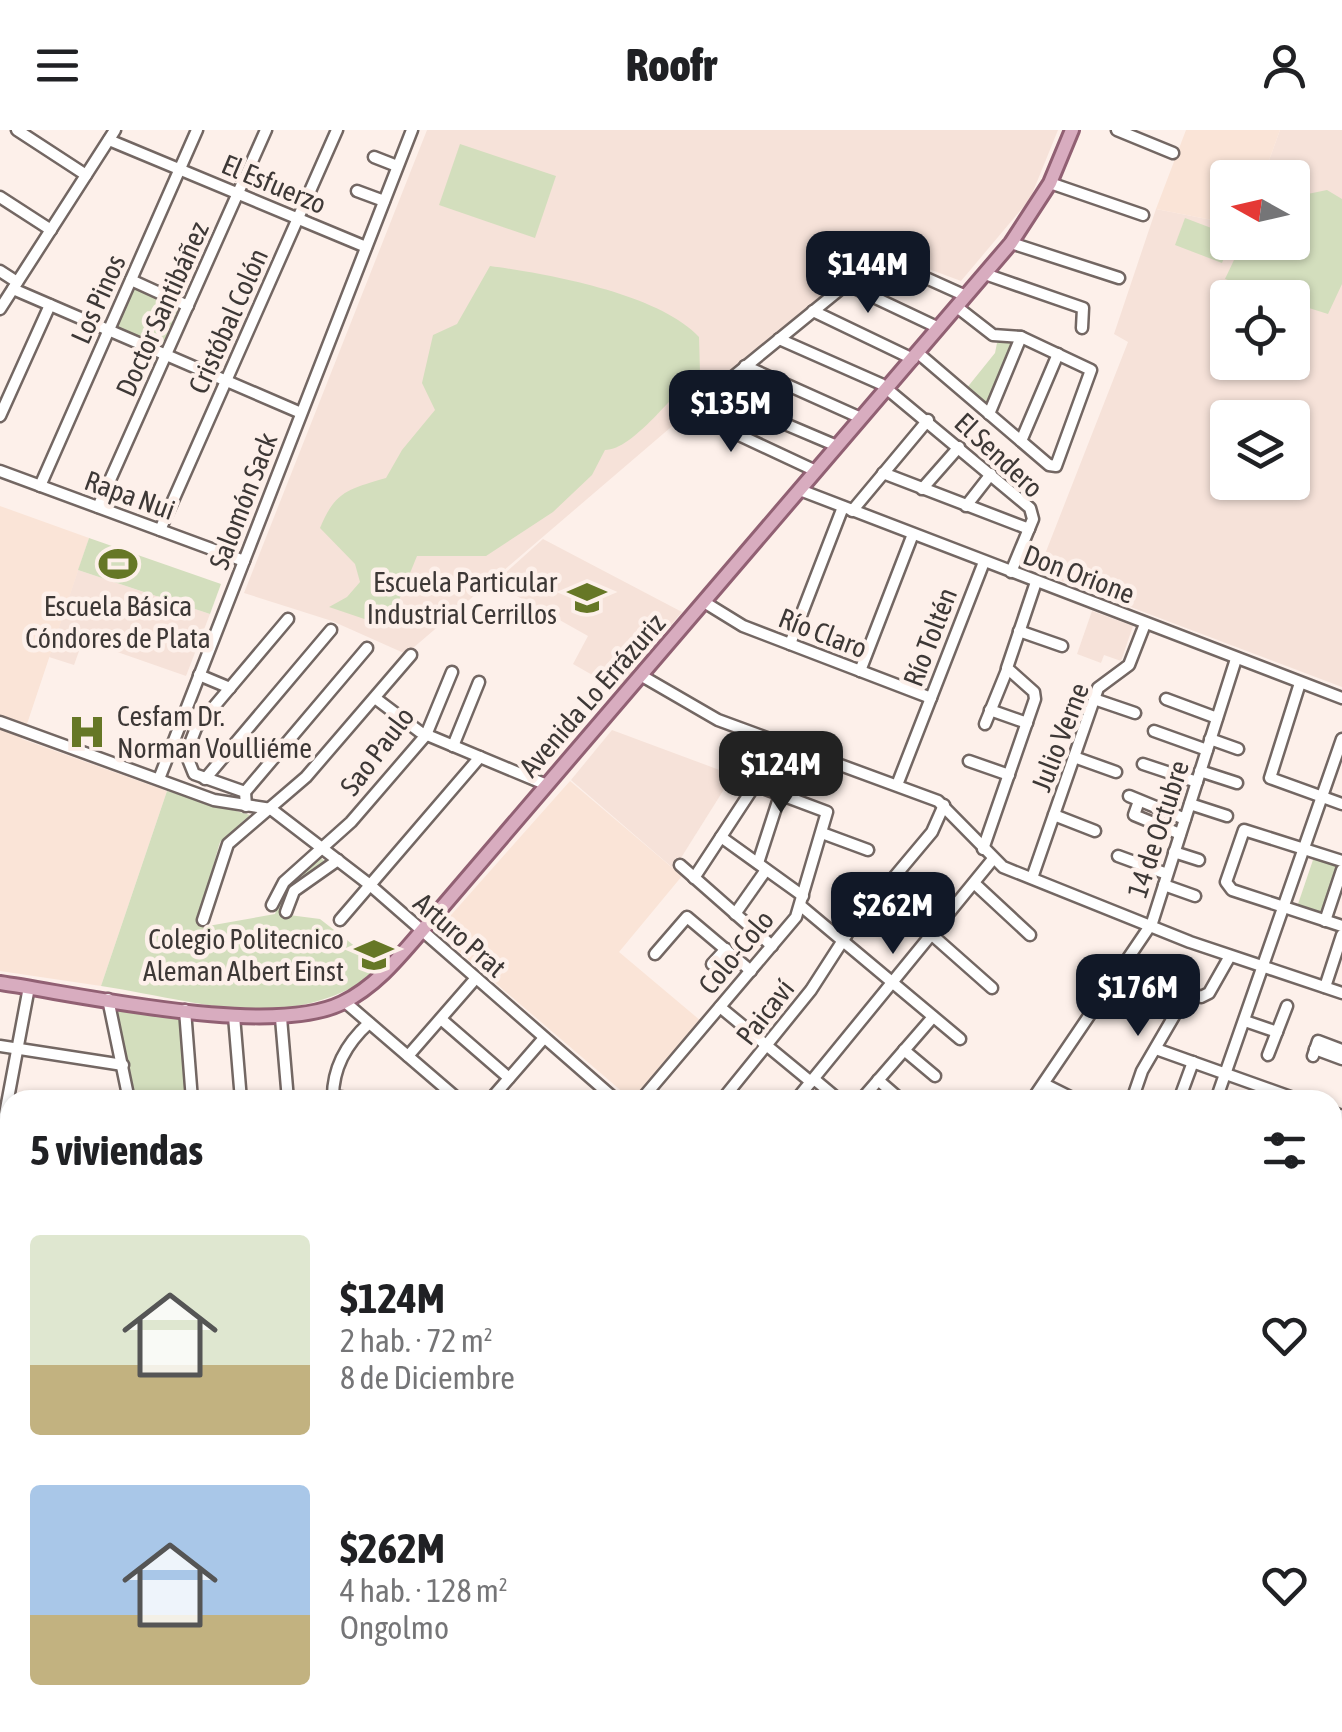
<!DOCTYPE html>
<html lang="es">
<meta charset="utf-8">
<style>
body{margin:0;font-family:"Asap Condensed",sans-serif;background:#f2f2f2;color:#202124;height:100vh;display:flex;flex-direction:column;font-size:38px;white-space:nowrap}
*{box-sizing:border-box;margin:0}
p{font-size:32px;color:#757577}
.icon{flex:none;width:55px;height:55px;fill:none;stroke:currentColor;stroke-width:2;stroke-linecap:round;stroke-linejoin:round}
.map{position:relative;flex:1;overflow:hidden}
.side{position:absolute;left:0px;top:960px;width:1342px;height:642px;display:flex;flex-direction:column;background:#fff;border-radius:30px 30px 0 0;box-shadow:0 2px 8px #0004}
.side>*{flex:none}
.needle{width:65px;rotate:278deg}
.tools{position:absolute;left:1210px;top:30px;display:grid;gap:20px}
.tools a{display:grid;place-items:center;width:100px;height:100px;border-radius:10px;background:#fff;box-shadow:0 2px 8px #0004;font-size:50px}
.price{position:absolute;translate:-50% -85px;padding:0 22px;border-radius:20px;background:#111827;color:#fff;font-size:32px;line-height:65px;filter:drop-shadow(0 2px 5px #0008)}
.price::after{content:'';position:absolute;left:50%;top:60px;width:30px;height:22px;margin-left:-15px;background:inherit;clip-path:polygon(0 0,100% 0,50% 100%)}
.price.on{background:#222;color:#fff}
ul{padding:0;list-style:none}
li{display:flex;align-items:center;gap:30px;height:250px;padding:0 30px}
li span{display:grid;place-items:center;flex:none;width:280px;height:200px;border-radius:10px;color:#555}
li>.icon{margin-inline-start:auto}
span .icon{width:120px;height:120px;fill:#fffc;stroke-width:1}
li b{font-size:42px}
h2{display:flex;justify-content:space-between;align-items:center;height:120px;padding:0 30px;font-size:42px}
header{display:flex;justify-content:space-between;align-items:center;height:130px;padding:0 30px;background:#fff;font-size:45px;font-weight:800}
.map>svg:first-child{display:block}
</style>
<header><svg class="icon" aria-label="menu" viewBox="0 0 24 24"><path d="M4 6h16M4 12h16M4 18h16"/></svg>Roofr<svg class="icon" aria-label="person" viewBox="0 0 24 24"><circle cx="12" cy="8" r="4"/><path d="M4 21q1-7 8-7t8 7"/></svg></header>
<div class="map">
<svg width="1342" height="1602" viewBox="0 0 1342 1602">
<rect width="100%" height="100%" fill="#fdf0ea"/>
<g fill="#f6e2d9" fill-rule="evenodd">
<path d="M427,0H1058L1030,69L961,151L878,120L406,524L332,491L244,463Z"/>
<path d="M1280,0H1342V557L1038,442L1128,212L1114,204L1156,79L1227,93L1228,112H1292V48L1263,47ZM1228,168H1292V232H1228ZM1228,288H1292V352H1228Z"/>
<path d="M543,409L682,482L617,559L573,534L588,506L494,453Z"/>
<path d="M78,440L210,484L186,546L83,510L74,535L49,527Z"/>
<path d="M1092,481L1133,496L1121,531L1104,525L1101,533L1077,524Z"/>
<path d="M612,600L733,645L674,739L571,650Z"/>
</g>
<g fill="#fae4d7">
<path d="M1186,0H1280L1263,47L1228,48L1227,93L1156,79Z"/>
<path d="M0,376L89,408L22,609L167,661L101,856L0,841Z"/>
<path d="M570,651L682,746L619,822L701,891L632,970L436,802Z"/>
</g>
<g fill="#d3debd">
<path d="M460,14L556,46L535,108L439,75Z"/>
<path d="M1327,60L1342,69V154L1328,184L1293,173L1292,168L1276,167L1225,149L1242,113L1292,112L1293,67Z"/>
<path d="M1185,88L1227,104L1230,113L1222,133L1175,115Z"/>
<path d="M490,136C549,144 659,164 699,207L700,242C674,261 634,320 605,320L592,345L553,382L486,426H417L388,497L329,477L347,467L360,452L355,434L320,398C335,361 349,359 386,348L402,320L435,280L422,253L433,205L457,194Z"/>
<path d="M132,155L181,177L163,218L114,196Z"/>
<path d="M1017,212L989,278L966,259L995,223L997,213Z"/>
<path d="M89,408L221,454L210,484L78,440Z"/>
<path d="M167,661L250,685L220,712L197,792L208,796L275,784L283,757L319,726L332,738L292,767L289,785L320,789L384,839C285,906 211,873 101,856Z"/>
<path d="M1315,724L1342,733L1324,786L1297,777Z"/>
<path d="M115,877L179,886L186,970H131Z"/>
</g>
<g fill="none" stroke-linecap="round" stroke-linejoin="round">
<g stroke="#736763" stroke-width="15">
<g id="minor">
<path d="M17,0L86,45"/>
<path d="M1117,0L1173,23"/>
<path d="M109,10L366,117"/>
<path d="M374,27L397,36"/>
<path d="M1050,53L1143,85"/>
<path d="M357,61L384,71"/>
<path d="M0,67L51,100"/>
<path d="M1011,113L1119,148"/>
<path d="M0,141L17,152"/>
<path d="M985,144L1083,178L1082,198"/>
<path d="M131,150L188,176"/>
<path d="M846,154L939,198"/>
<path d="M13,159L301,283"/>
<path d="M0,179L115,0"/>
<path d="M813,181L913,229"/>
<path d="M779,209L881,254L1030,378L1033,389L1011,442"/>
<path d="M918,223L1049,335L1056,336L1091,240L1021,207L993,205L957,177"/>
<path d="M745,236L861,288"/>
<path d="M712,263L837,316"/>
<path d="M989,284L1021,207"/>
<path d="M0,286L50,175"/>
<path d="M1021,311L1058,224"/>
<path d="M0,341L244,431"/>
<path d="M816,341L690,282L876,130H886L966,166"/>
<path d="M883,343L1029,399"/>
<path d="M40,356L197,0"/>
<path d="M922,359L959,317"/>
<path d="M800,360L1342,568"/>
<path d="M966,376L991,344"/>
<path d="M98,377L266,0"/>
<path d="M852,381L928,290"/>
<path d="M160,400L337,0"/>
<path d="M704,472L743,496L931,568"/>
<path d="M1019,501L1062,516"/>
<path d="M790,514L843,377"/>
<path d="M860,541L913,404"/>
<path d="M199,545L230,558"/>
<path d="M642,546L718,590L938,671L1003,737L1190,812L1342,863"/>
<path d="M1300,553L1270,648L1342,674"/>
<path d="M375,568L420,602L547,655"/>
<path d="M1094,569L1135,583"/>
<path d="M1166,569L1217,588"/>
<path d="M990,580L1027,593"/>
<path d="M0,592L214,670L271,679L370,755L616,970"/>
<path d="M985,594L1007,540"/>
<path d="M1154,601L1207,620"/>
<path d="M1210,609L1238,619"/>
<path d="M453,616L479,552"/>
<path d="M1074,627L1116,642"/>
<path d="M969,631L1009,645"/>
<path d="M1143,634L1197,652"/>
<path d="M1200,641L1237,653"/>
<path d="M159,649L412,0"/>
<path d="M205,649L331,500"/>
<path d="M897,655L984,432"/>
<path d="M245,662L367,518"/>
<path d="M1129,666L1185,689"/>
<path d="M1139,671L1134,685L1180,704"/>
<path d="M1190,674L1227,686"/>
<path d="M246,676L245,662L194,644L186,624L196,598L288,489"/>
<path d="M1054,685L1095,701"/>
<path d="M822,703L868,720"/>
<path d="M721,707L803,766"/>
<path d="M983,719L1035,569L1034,562L1007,538L1036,452"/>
<path d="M1174,722L1199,730"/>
<path d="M1118,726L1167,744"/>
<path d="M1342,731L1244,700L1226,752L1232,760L1342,796"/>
<path d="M758,733L780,665"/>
<path d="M680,735L772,816"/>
<path d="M1032,748L1098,558L1129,535L1145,494"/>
<path d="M974,753L1030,805"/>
<path d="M1164,755L1195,766"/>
<path d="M272,775L284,752L351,692L426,605L452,542"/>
<path d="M801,776L960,909"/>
<path d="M286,782L294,761L338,730"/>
<path d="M735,784L766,740"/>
<path d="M203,790L228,714L306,647L411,525"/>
<path d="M340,790L480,627"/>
<path d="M1325,791L1342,740"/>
<path d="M931,804L992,858"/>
<path d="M655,824L687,787L751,841"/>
<path d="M1126,833L1201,867L1209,863L1230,826"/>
<path d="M712,834L726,819"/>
<path d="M1325,857L1342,805"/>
<path d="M108,869L129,970"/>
<path d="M345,872L459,970"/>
<path d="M720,877L811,952"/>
<path d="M185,880L192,970"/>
<path d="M234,886L241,970"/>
<path d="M281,888L288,970"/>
<path d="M441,889L509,948"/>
<path d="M1245,891L1277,902"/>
<path d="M0,916L123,935"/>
<path d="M1156,919L1299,970"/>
<path d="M1315,919L1342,929"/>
<path d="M904,920L935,946"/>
<path d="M1268,925L1287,876"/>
<path d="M408,926L476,848"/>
<path d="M1313,926L1318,911L1342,920"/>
<path d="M814,949L839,970"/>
<path d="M878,950L901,970"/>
<path d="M1044,954L1076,970"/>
<path d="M333,966L361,970"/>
<path d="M333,970C332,939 347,913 369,893"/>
<path d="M490,970L544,908"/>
<path d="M641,970L796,787L827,682L755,655L694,748"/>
<path d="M722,970L811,860L849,801L932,702L944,675"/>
<path d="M796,970L993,729"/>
<path d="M861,970L933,887"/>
<path d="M1032,970L1152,793L1236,529"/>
<path d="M1132,970L1142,941L1188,862"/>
<path d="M1179,970L1193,932"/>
<path d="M1216,970L1342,609"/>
<path d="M1332,982L1342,986"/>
<path d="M0,1011L29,857"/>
<path d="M1332,1045L1342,1049"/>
<path d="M0,1093H10"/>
<path d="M0,1152L10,1153"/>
<path d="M0,1210H10"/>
<path d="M1332,1220L1342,1224"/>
<path d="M10,1267V1255"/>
<path d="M1332,1311L1342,1314"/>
<path d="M1332,1362L1342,1365"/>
<path d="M0,1367L10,1371"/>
<path d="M1332,1423L1342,1426"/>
<path d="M1332,1481L1342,1484"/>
<path d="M1332,1591L1342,1594"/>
<path d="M418,1592L452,1602"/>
<path d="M589,1592L623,1602"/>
<path d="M789,1592L823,1602"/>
<path d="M195,1602L224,1594L245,1602"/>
<path d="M326,1602L328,1592"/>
<path d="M506,1602L508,1592"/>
<path d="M560,1602L563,1592"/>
<path d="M685,1602L688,1592"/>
<path d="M842,1602L845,1592"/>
<path d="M1213,1602L1217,1592"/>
</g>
</g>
<g stroke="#916073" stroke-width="18">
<g id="major">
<path d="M0,853C83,865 270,908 342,873C377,856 401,825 426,796L1011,113L1050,53L1072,0"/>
<path d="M1332,1163L1342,1136"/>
<path d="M0,1389L10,1404"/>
<path d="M84,1592L87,1602"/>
<path d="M1095,1602L1100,1592"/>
</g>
</g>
<use href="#minor" stroke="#fff" stroke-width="10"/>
<use href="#major" stroke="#d8acbf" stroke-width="12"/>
<g stroke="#918985" stroke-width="6">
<g id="rail">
<path d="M0,1479L10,1505"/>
<path d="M44,1592L48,1602"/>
</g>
</g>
<use href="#rail" stroke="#fdf0ea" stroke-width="2.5" stroke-dasharray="8" stroke-linecap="butt"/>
</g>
<defs>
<g id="stadium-bare" transform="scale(3)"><path d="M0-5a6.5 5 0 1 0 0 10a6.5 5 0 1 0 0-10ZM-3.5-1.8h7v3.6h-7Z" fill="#667726" stroke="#fdf0ea" stroke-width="2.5" paint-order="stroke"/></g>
<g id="school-bare" transform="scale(3)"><path d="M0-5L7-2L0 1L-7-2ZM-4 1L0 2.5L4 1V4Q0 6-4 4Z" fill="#667726" stroke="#fdf0ea" stroke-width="2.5" paint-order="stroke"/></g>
<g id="hospital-bare" transform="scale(3)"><path d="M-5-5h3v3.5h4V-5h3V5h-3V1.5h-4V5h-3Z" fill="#667726" stroke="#fdf0ea" stroke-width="2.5" paint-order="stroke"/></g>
</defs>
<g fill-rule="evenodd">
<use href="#stadium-bare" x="118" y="434"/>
<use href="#school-bare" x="587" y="468"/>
<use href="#hospital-bare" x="87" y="602"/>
<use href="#school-bare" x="374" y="825"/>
</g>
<g text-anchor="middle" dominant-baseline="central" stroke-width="9" stroke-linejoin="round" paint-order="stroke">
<g font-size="28" fill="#3d3836" stroke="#fdf0ea">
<text transform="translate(274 54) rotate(23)">El Esfuerzo</text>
<text transform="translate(98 169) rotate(-66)">Los Pinos</text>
<text transform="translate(162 179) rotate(-66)">Doctor Santibáñez</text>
<text transform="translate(228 191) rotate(-66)">Cristóbal Colón</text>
<text transform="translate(999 325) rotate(43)">El Sendero</text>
<text transform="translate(130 365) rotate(20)">Rapa Nui</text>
<text transform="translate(243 371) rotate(-69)">Salomón Sack</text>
<text transform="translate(1079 444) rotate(21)">Don Orione</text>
<text transform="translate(823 503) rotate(21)">Río Claro</text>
<text transform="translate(930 507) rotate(-69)">Río Toltén</text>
<text transform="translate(592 565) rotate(-49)">Avenida Lo Errázuriz</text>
<text transform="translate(1060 607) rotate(-69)">Julio Verne</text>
<text transform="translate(377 621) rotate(-53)">Sao Paulo</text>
<text transform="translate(1158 699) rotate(-72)">14 de Octubre</text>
<text transform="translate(460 805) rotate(41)">Arturo Prat</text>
<text transform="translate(736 822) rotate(-50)">Colo-Colo</text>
<text transform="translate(765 882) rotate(-52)">Paicaví</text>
</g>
<g font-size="28" fill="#3d3836" stroke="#fdf0ea" text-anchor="end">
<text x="557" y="452">Escuela Particular<tspan x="557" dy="32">Industrial Cerrillos</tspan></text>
<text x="118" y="476" text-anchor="middle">Escuela Básica<tspan x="118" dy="32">Cóndores de Plata</tspan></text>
<text x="117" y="586" text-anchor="start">Cesfam Dr.<tspan x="117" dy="32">Norman Voulliéme</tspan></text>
<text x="344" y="809">Colegio Politecnico<tspan x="344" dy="32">Aleman Albert Einst</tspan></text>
</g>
</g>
</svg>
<div class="tools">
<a><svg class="needle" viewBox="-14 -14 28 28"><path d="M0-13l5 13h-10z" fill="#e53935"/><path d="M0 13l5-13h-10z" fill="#757577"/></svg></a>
<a><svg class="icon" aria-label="locate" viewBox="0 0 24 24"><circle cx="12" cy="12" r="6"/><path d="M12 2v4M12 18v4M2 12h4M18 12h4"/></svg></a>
<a><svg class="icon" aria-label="layers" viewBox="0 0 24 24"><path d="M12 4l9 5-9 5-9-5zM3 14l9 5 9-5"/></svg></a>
</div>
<b class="price" style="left:868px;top:186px">$144M</b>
<b class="price" style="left:731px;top:325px">$135M</b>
<b class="price on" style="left:781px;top:686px">$124M</b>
<b class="price" style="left:893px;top:827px">$262M</b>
<b class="price" style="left:1138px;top:909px">$176M</b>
<section class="side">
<h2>5 viviendas<svg class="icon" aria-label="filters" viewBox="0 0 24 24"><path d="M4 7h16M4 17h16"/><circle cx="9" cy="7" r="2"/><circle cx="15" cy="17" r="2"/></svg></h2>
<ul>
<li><span style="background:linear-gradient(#dfe7d0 65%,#c2b280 0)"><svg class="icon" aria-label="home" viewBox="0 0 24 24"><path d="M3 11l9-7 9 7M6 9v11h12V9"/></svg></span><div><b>$124M</b><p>2 hab. · 72 m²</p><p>8 de Diciembre</p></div><svg class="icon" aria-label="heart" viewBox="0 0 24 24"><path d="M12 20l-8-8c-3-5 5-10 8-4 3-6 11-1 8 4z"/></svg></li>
<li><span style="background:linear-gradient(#a9c7e8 65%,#c2b280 0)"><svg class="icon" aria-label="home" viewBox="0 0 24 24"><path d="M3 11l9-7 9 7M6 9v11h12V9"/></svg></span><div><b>$262M</b><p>4 hab. · 128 m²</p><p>Ongolmo</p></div><svg class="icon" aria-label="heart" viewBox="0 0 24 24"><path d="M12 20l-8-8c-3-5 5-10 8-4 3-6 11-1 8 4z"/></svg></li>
</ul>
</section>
</div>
